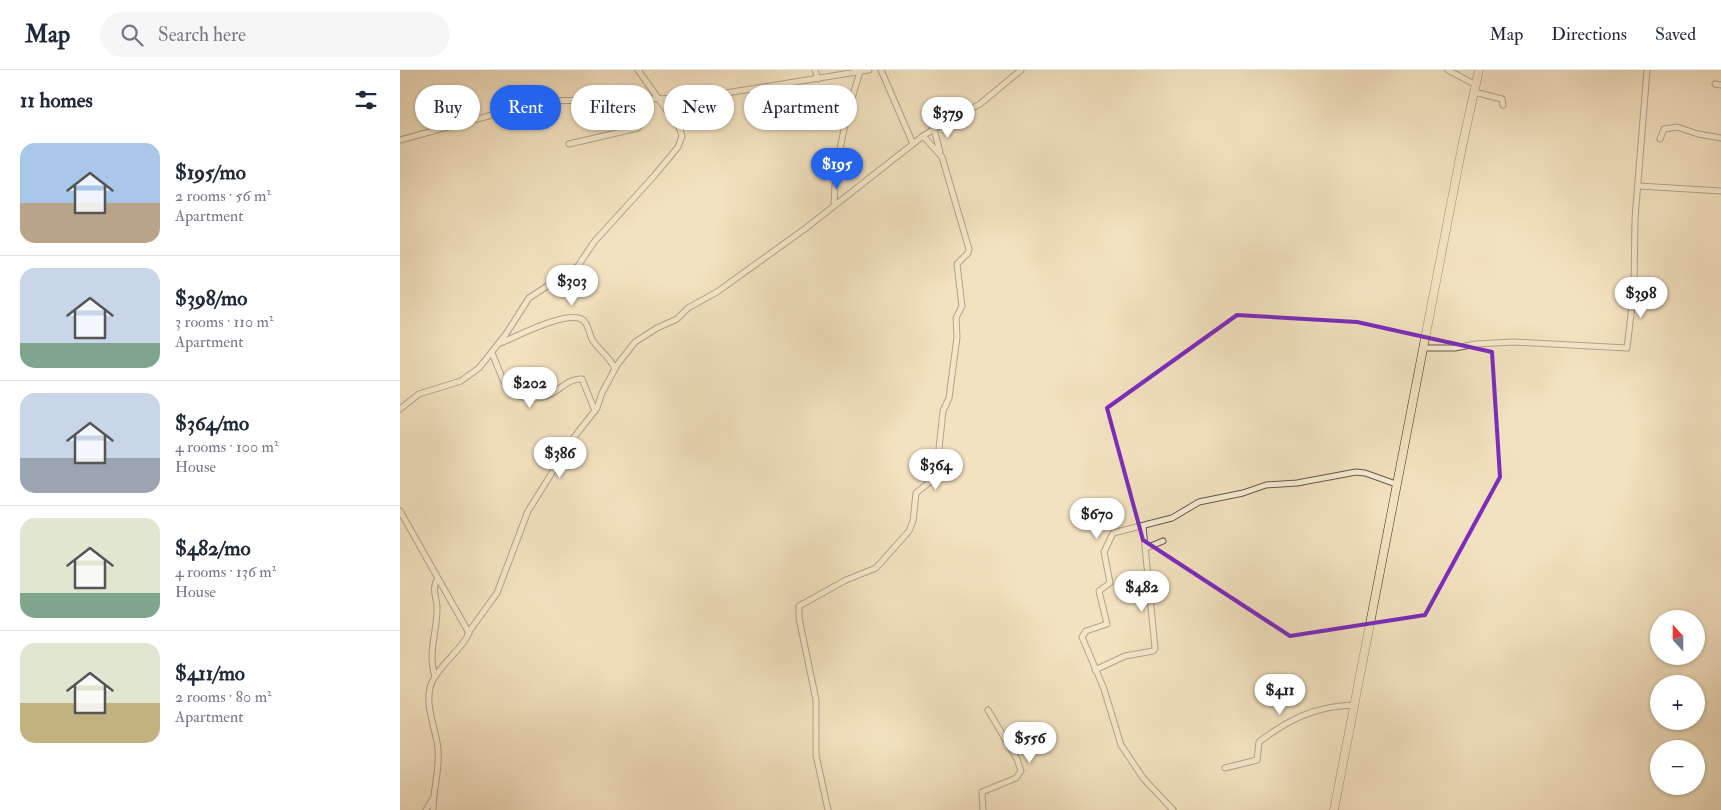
<!DOCTYPE html>
<meta charset="utf-8">
<style>
body{margin:0;font-family:"IM FELL Double Pica",serif;background:#f6f6f7;color:#1f2937;height:100vh;display:flex;flex-direction:column;font-size:19px;white-space:nowrap}
*{box-sizing:border-box;margin:0}
p{font-size:16px;color:#747a83}
.icon{flex:none;width:28px;height:28px;fill:none;stroke:currentColor;stroke-width:2;stroke-linecap:round;stroke-linejoin:round}
.map{position:relative;flex:1;overflow:hidden}
.panel{display:flex;flex-direction:column;background:#fff;width:400px}
.panel>*{flex:none}
.top-card{position:absolute;left:15px;top:15px;width:475px;height:45px;display:flex;gap:10px}
.needle{width:32px;rotate:339deg}
.buttons{position:absolute;left:1250px;top:540px;display:grid;gap:10px}
.buttons a{display:grid;place-items:center;width:55px;height:55px;border-radius:50%;background:#fff;box-shadow:0 1px 4px #0004;font-size:25px}
.price{position:absolute;translate:-50% -42px;padding:0 11px;border-radius:18px;background:#fff;color:#222;font-size:16px;line-height:32px;filter:drop-shadow(0 1px 2px #0008)}
.price::after{content:'';position:absolute;left:50%;top:30px;width:15px;height:11px;margin-left:-8px;background:inherit;clip-path:polygon(0 0,100% 0,50% 100%)}
.price.selected{background:#2563eb;color:#fff}
ul{padding:0;list-style:none}
li{display:flex;align-items:center;gap:15px;height:125px;padding:0 20px}
li+li{border-top:1px solid #e0e1e3}
li span{display:grid;place-items:center;flex:none;width:140px;height:100px;border-radius:15px;color:#555}
li>.icon{margin-inline-start:auto}
span .icon{width:60px;height:60px;fill:#fffc;stroke-width:1}
li b{font-size:21px}
h2{display:flex;justify-content:space-between;align-items:center;height:60px;padding:0 20px;font-size:21px}
.tag{padding:0 18px;border-radius:22px;background:#fff;box-shadow:0 1px 4px #0004;font-size:18px;line-height:45px}
.tag.selected{background:#2563eb;color:#fff}
header{display:flex;align-items:center;gap:30px;box-sizing:border-box;height:70px;padding:0 25px;background:#fff;border-bottom:1px solid #e0e1e3}
header strong{font-size:24px}
nav{display:flex;gap:28px;margin-inline-start:auto;font-size:18px}
.search{width:350px;height:45px;background:#f6f6f7;display:flex;align-items:center;gap:12px;box-sizing:border-box;padding:0 18px;border-radius:28px;color:#747a83;font-size:19px}
main{display:flex;flex:1;min-height:0}
.map>svg:first-child{display:block}
</style>
<header>
<strong>Map</strong>
<div class="search"><svg class="icon" aria-label="search" viewBox="0 0 24 24"><circle cx="10" cy="10" r="6"/><path d="M15 15l6 6"/></svg>Search here</div>
<nav><a>Map</a><a>Directions</a><a>Saved</a></nav>
</header>
<main>
<section class="panel">
<h2>11 homes<svg class="icon" aria-label="filters" viewBox="0 0 24 24"><path d="M4 7h16M4 17h16"/><circle cx="9" cy="7" r="2"/><circle cx="15" cy="17" r="2"/></svg></h2>
<ul>
<li><span style="background:linear-gradient(#a9c7e8 60%,#b9a48a 0)"><svg class="icon" aria-label="home" viewBox="0 0 24 24"><path d="M3 11l9-7 9 7M6 9v11h12V9"/></svg></span><div><b>$195/mo</b><p>2 rooms · 56 m²</p><p>Apartment</p></div></li>
<li><span style="background:linear-gradient(#c9d6e8 75%,#7fa58c 0)"><svg class="icon" aria-label="home" viewBox="0 0 24 24"><path d="M3 11l9-7 9 7M6 9v11h12V9"/></svg></span><div><b>$398/mo</b><p>3 rooms · 110 m²</p><p>Apartment</p></div></li>
<li><span style="background:linear-gradient(#c9d6e8 65%,#9aa5b1 0)"><svg class="icon" aria-label="home" viewBox="0 0 24 24"><path d="M3 11l9-7 9 7M6 9v11h12V9"/></svg></span><div><b>$364/mo</b><p>4 rooms · 100 m²</p><p>House</p></div></li>
<li><span style="background:linear-gradient(#dfe7d0 75%,#7fa58c 0)"><svg class="icon" aria-label="home" viewBox="0 0 24 24"><path d="M3 11l9-7 9 7M6 9v11h12V9"/></svg></span><div><b>$482/mo</b><p>4 rooms · 136 m²</p><p>House</p></div></li>
<li><span style="background:linear-gradient(#dfe7d0 60%,#c2b280 0)"><svg class="icon" aria-label="home" viewBox="0 0 24 24"><path d="M3 11l9-7 9 7M6 9v11h12V9"/></svg></span><div><b>$411/mo</b><p>2 rooms · 80 m²</p><p>Apartment</p></div></li>
</ul>
</section>
<div class="map">
<svg width="1321" height="740" viewBox="0 0 1321 740">
<rect width="100%" height="100%" fill="#f3e2c0"/>
<filter id="stains"><feTurbulence type="fractalNoise" baseFrequency=".004" numOctaves="4"/><feColorMatrix values="0 0 0 0 .2 0 0 0 0 .09 0 0 0 0 .02 0 0 0 .5 -.17"/></filter>
<radialGradient id="worn" r=".72"><stop offset=".6" stop-color="#630" stop-opacity="0"/><stop offset="1" stop-color="#630" stop-opacity=".3"/></radialGradient>
<g fill="none" stroke-linecap="round" stroke-linejoin="round">
<g stroke="#645947" stroke-width="7">
<g id="street">
<path d="M415,0L418,9"/>
<path d="M481,0L513,74"/>
<path d="M1048,0L1076,15"/>
<path d="M1315,14L1321,15"/>
<path d="M1074,22L1102,29L1103,35"/>
<path d="M280,59L295,28"/>
<path d="M534,59L540,82"/>
<path d="M1260,69L1264,59L1277,57L1298,64L1321,68"/>
<path d="M0,70L144,31L295,28L469,0"/>
<path d="M169,74L238,58L244,31"/>
<path d="M1239,116L1321,121"/>
<path d="M434,134C435,89 446,45 460,2"/>
<path d="M98,274C116,267 168,239 183,250C189,255 189,265 193,271C200,281 210,287 215,299"/>
<path d="M1023,278H1055L1076,274L1114,272L1227,278L1234,219L1235,149L1247,0"/>
<path d="M92,283L103,310L114,325C156,338 159,308 182,309L195,341"/>
<path d="M0,339L19,324L61,311L79,298L106,264L129,228L178,196L194,172L254,106L278,77L282,66L280,59L238,0"/>
<path d="M0,441L69,563C62,580 40,594 32,612C23,633 36,658 38,679C40,700 33,719 33,740"/>
<path d="M746,478L763,471"/>
<path d="M730,522L733,512H749"/>
<path d="M68,563L97,523L128,441L175,366L197,338L202,323L217,295L235,272L257,258L277,249L288,238L317,222L406,158L523,66L543,53L580,34L621,0"/>
<path d="M695,600L725,586L753,581L755,578L743,456"/>
<path d="M35,606C27,582 38,560 37,536C36,527 32,518 37,510"/>
<path d="M825,698L857,690L859,672C889,649 916,636 954,635"/>
<path d="M26,740L32,730"/>
<path d="M428,740L416,685V630L399,548V536L446,510L476,498L509,461L513,451L516,423L536,407L543,341L549,328L557,267L556,248L562,236L557,194L568,183L569,179L542,87L523,66"/>
<path d="M583,740L582,722L616,708L621,701L617,689L588,640"/>
<path d="M773,740L743,708L721,675L704,619L682,567L686,561L707,554L699,521L710,513L704,482L713,463L772,448L799,432L843,423L866,415L897,413L956,402L965,403L996,414"/>
</g>
</g>
<g stroke="#342b1f" stroke-width="9">
<path id="primary" d="M934,740L1062,77L1079,0"/>
</g>
<use href="#street" stroke="#f7ecd6" stroke-width="5"/>
<use href="#primary" stroke="#f3e2c0" stroke-width="8"/>
</g>
<path d="M0 0H1321V740H0ZM837,245L957,252L1092,282L1100,407L1025,545L890,566L743,470L707,338Z" fill="#f3e2c0" fill-opacity=".55" fill-rule="evenodd"/>
<path fill="none" stroke="#7b2cbf" stroke-width="4" stroke-linejoin="round" d="M837,245L957,252L1092,282L1100,407L1025,545L890,566L743,470L707,338Z"/>
<rect width="100%" height="100%" filter="url(#stains)"/>
<rect width="100%" height="100%" fill="url(#worn)"/>
</svg>
<div class="buttons">
<a><svg class="needle" viewBox="-14 -14 28 28"><path d="M0-13l5 13h-10z" fill="#e53935"/><path d="M0 13l5-13h-10z" fill="#747a83"/></svg></a>
<a>+</a>
<a>−</a>
</div>
<b class="price" style="left:548px;top:69px">$379</b>
<b class="price selected" style="left:437px;top:120px">$195</b>
<b class="price" style="left:172px;top:237px">$303</b>
<b class="price" style="left:1241px;top:249px">$398</b>
<b class="price" style="left:130px;top:339px">$202</b>
<b class="price" style="left:160px;top:409px">$386</b>
<b class="price" style="left:536px;top:421px">$364</b>
<b class="price" style="left:697px;top:470px">$670</b>
<b class="price" style="left:742px;top:543px">$482</b>
<b class="price" style="left:880px;top:646px">$411</b>
<b class="price" style="left:630px;top:694px">$556</b>
<div class="top-card">
<a class="tag">Buy</a>
<a class="tag selected">Rent</a>
<a class="tag">Filters</a>
<a class="tag">New</a>
<a class="tag">Apartment</a>
</div>
</div>
</main>
